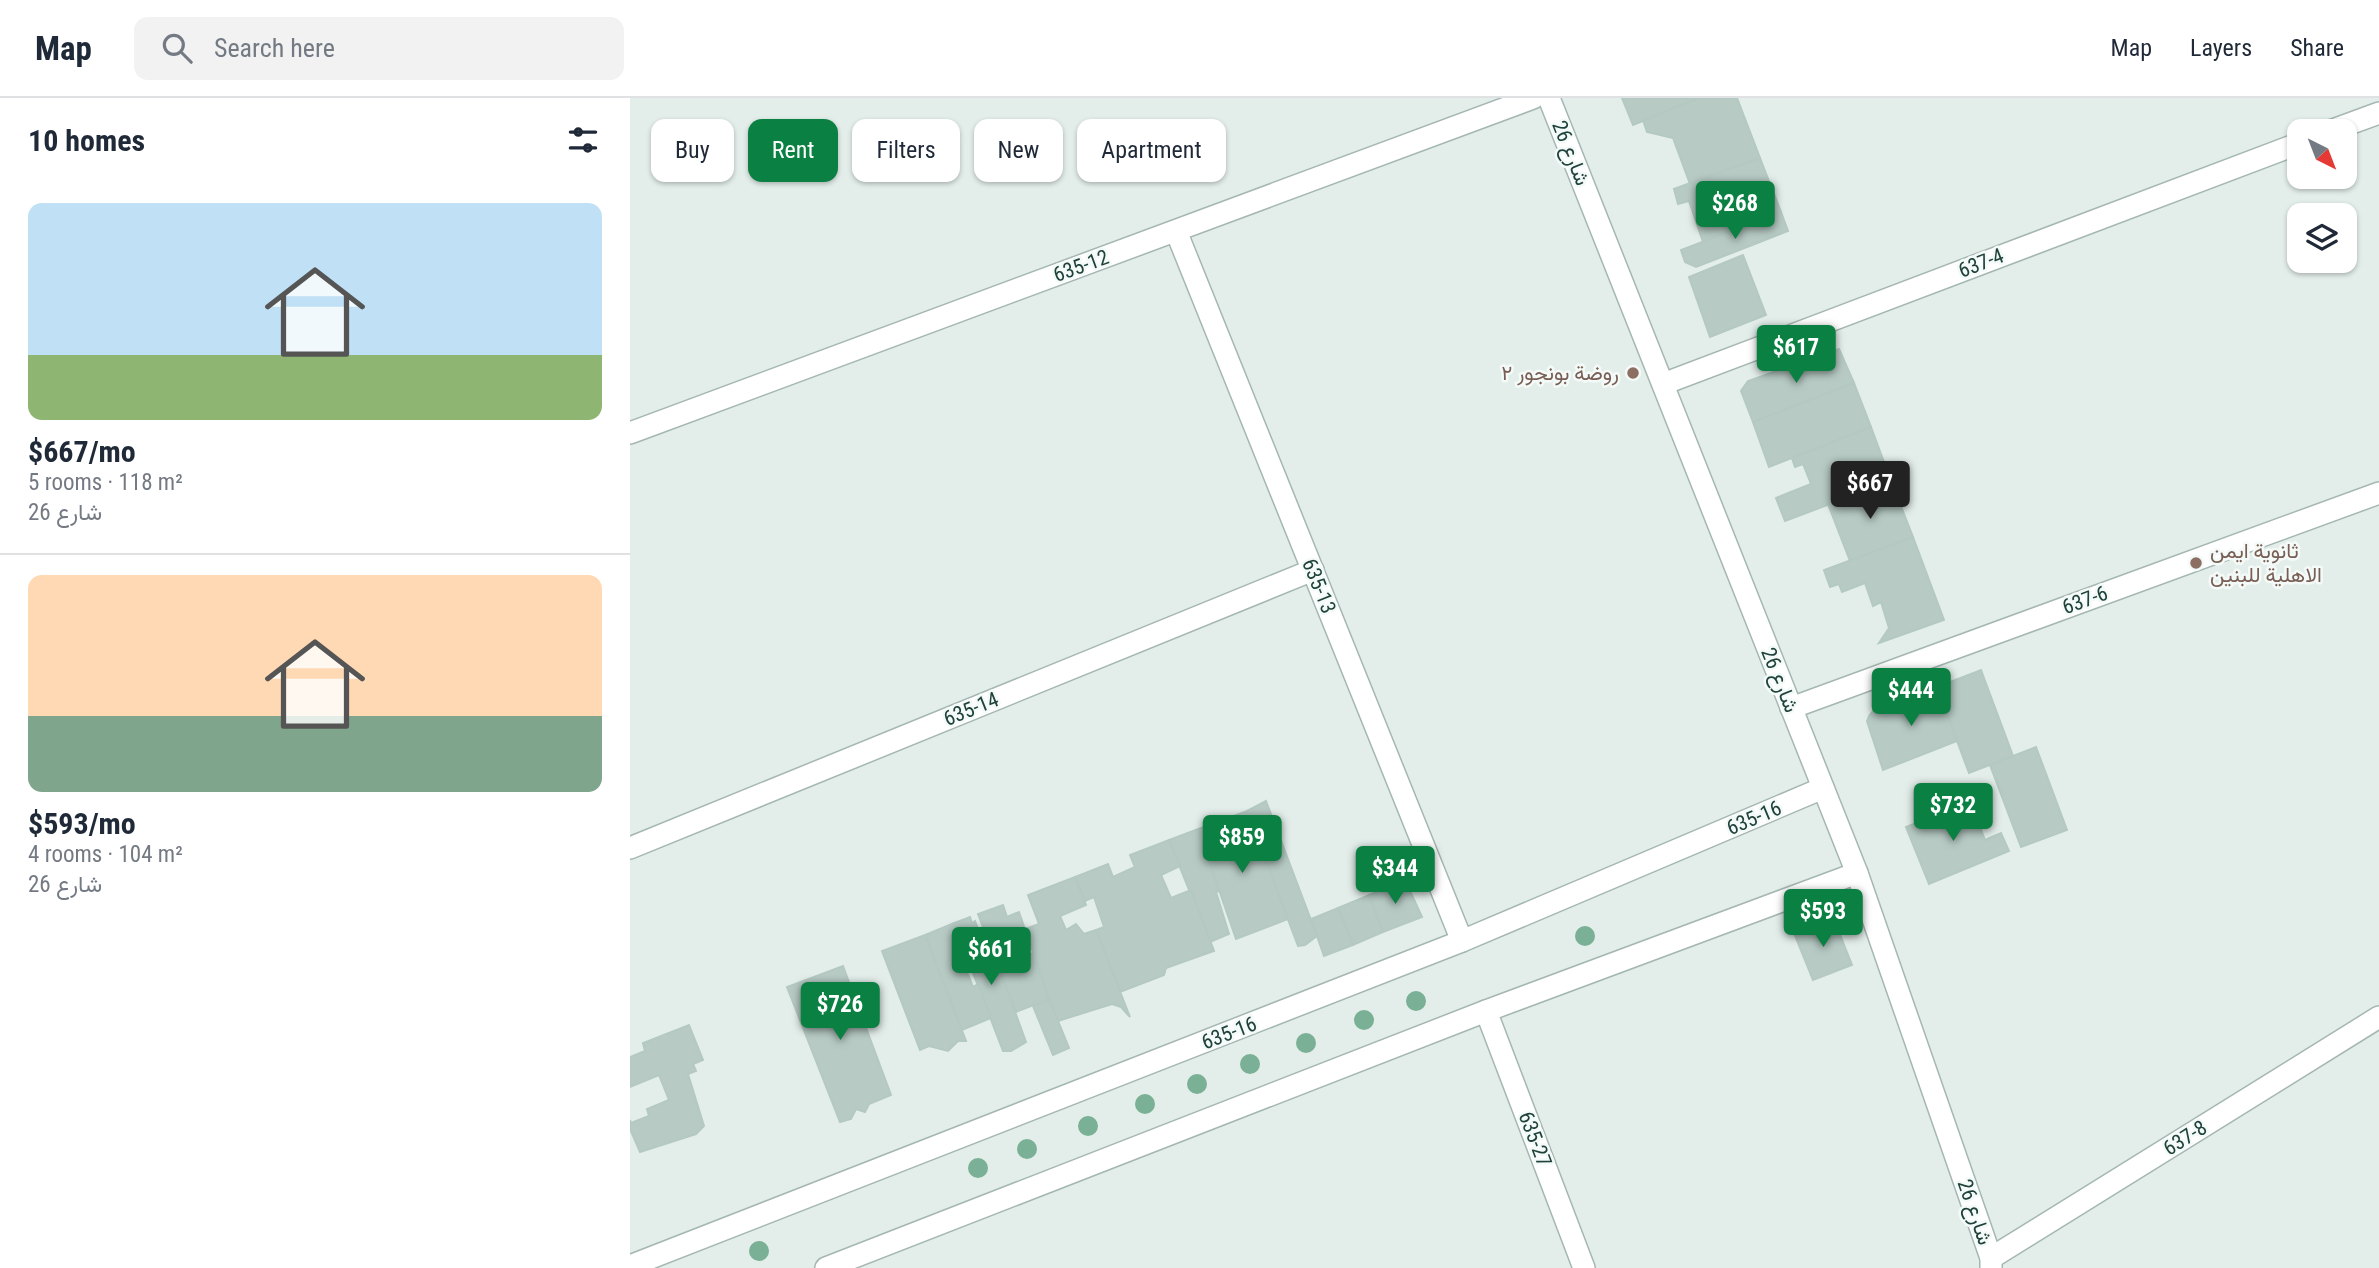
<!DOCTYPE html>
<meta charset="utf-8">
<style>
body{margin:0;font-family:"Roboto Condensed",Vazirmatn,sans-serif;background:#f2f2f3;color:#1f2937;height:100vh;display:flex;flex-direction:column;font-size:26px;white-space:nowrap}
*{box-sizing:border-box;margin:0}
p{font-size:23px;color:#747a83}
.icon{flex:none;width:38px;height:38px;fill:none;stroke:currentColor;stroke-width:2;stroke-linecap:round;stroke-linejoin:round}
.map{position:relative;flex:1;overflow:hidden}
.drawer{display:flex;flex-direction:column;background:#fff;width:630px}
.drawer>*{flex:none}
.guide{position:absolute;left:21px;top:21px;width:665px;height:63px;display:flex;gap:14px}
.needle{width:46px;rotate:138deg}
.buttons{position:absolute;left:1657px;top:21px;display:grid;gap:14px}
.buttons a{display:grid;place-items:center;width:70px;height:70px;border-radius:14px;background:#fff;box-shadow:0 2px 5px #0004;font-size:35px}
.price{position:absolute;translate:-50% -60px;padding:0 16px;border-radius:7px;background:#0b8043;color:#fff;font-size:23px;line-height:46px;filter:drop-shadow(0 2px 4px #0008)}
.price::after{content:'';position:absolute;left:50%;top:42px;width:21px;height:16px;margin-left:-10px;background:inherit;clip-path:polygon(0 0,100% 0,50% 100%)}
.price.selected{background:#222;color:#fff}
ul{padding:0;list-style:none}
li{display:grid;align-content:center;gap:14px;height:371px;padding:0 28px}
li+li{border-top:2px solid #e0e1e3}
li span{display:grid;place-items:center;height:217px;border-radius:14px;color:#555}
li>.icon{margin-inline-start:auto}
span .icon{width:126px;height:126px;fill:#fffc;stroke-width:1}
li b{font-size:30px}
h2{display:flex;justify-content:space-between;align-items:center;height:84px;padding:0 28px;font-size:30px}
.tag{padding:0 24px;border-radius:14px;background:#fff;box-shadow:0 2px 5px #0004;font-size:24px;line-height:63px}
.tag.selected{background:#0b8043;color:#fff}
header{display:flex;align-items:center;gap:42px;box-sizing:border-box;height:98px;padding:0 35px;background:#fff;border-bottom:2px solid #e0e1e3}
header strong{font-size:33px}
nav{display:flex;gap:38px;margin-inline-start:auto;font-size:24px}
.search{width:490px;height:63px;background:#f2f2f3;display:flex;align-items:center;gap:18px;box-sizing:border-box;padding:0 24px;border-radius:14px;color:#747a83;font-size:26px}
main{display:flex;flex:1;min-height:0}
.map>svg:first-child{display:block}
</style>
<header>
<strong>Map</strong>
<div class="search"><svg class="icon" aria-label="search" viewBox="0 0 24 24"><circle cx="10" cy="10" r="6"/><path d="M15 15l6 6"/></svg>Search here</div>
<nav><a>Map</a><a>Layers</a><a>Share</a></nav>
</header>
<main>
<section class="drawer">
<h2>10 homes<svg class="icon" aria-label="filters" viewBox="0 0 24 24"><path d="M4 7h16M4 17h16"/><circle cx="9" cy="7" r="2"/><circle cx="15" cy="17" r="2"/></svg></h2>
<ul>
<li><span style="background:linear-gradient(#bfe0f5 70%,#8fb573 0)"><svg class="icon" aria-label="home" viewBox="0 0 24 24"><path d="M3 11l9-7 9 7M6 9v11h12V9"/></svg></span><div><b>$667/mo</b><p>5 rooms · 118 m²</p><p>شارع 26</p></div></li>
<li><span style="background:linear-gradient(#ffd9b3 65%,#7fa58c 0)"><svg class="icon" aria-label="home" viewBox="0 0 24 24"><path d="M3 11l9-7 9 7M6 9v11h12V9"/></svg></span><div><b>$593/mo</b><p>4 rooms · 104 m²</p><p>شارع 26</p></div></li>
</ul>
</section>
<div class="map">
<svg width="1749" height="1170" viewBox="0 0 1749 1170">
<rect width="100%" height="100%" fill="#e3eeea"/>
<g fill="#b7cac4" stroke="#b4c9c2" stroke-width="2">
<path d="M992,0H1070L1003,27Z"/>
<path d="M1070,0H1107L1130,60L1060,86L1043,40L1017,34L1013,22Z"/>
<path d="M1130,60L1151,114L1073,144L1059,103L1048,106L1044,91Z"/>
<path d="M1151,114L1158,133L1066,169L1055,164L1051,152Z"/>
<path d="M1113,157L1136,217L1080,239L1059,179Z"/>
<path d="M1209,251L1224,285L1123,324L1111,293L1118,283Z"/>
<path d="M1224,285L1241,329L1139,369L1123,324Z"/>
<path d="M1241,329L1261,383L1155,423L1146,400L1181,386L1173,366L1165,369L1162,360Z"/>
<path d="M1261,383L1283,439L1220,463L1198,406Z"/>
<path d="M1283,439L1314,522L1249,545L1259,530L1251,504L1243,508L1235,485L1212,494L1209,486L1200,489L1194,472Z"/>
<path d="M1351,572L1383,658L1339,675L1307,589Z"/>
<path d="M1307,589L1327,643L1253,672L1237,623L1239,618L1243,613Z"/>
<path d="M1406,649L1437,732L1391,749L1360,667Z"/>
<path d="M636,703L687,838L675,847L668,848L617,713Z"/>
<path d="M1340,703L1355,742L1371,735L1379,753L1299,786L1276,729Z"/>
<path d="M617,713L658,821L606,841L568,731Z"/>
<path d="M568,731L589,793L586,794L599,836L580,844L539,742Z"/>
<path d="M539,742L550,768L531,777L541,800L561,792L584,853L536,870L534,877L490,894L466,832L474,829L464,799L455,803L445,779L478,766L483,779L505,769L500,757Z"/>
<path d="M445,779L456,807L430,818L436,832L446,826L454,836L466,832L500,919L491,909L482,906L428,923L419,901L395,831L409,826L398,797Z"/>
<path d="M775,782L792,819L753,834L739,797Z"/>
<path d="M739,797L753,834L723,847L708,810Z"/>
<path d="M373,807L377,819L389,814L400,846L390,850L393,859L403,855L419,901L386,914L348,816Z"/>
<path d="M708,810L723,847L694,858L681,821Z"/>
<path d="M340,819L342,825L345,823L365,877L371,875L396,944L381,953H373L324,825Z"/>
<path d="M1203,819L1222,867L1183,882L1164,835Z"/>
<path d="M324,825L342,869L336,872L343,889L348,886L361,920L332,932L295,837Z"/>
<path d="M295,837L336,943H328L318,953L299,948L290,952L252,853Z"/>
<path d="M213,868L261,997L239,1006L235,1014L226,1011L221,1021L210,1024L157,889Z"/>
<path d="M419,901L439,950L423,957L403,908Z"/>
<path d="M59,927L73,962L63,966L66,973L58,976L74,1028L66,1036L10,1054L0,1031V1022L1,1025L19,1018L17,1011L39,1002L29,977L0,989V959L15,953L13,945Z"/>
</g>
<g fill="none" stroke-linecap="round" stroke-linejoin="round">
<g stroke="#a5b7b2" stroke-width="24">
<g id="minor">
<path d="M1700,33L1749,15"/>
<path d="M546,133L832,843"/>
<path d="M1033,286L1670,45"/>
<path d="M0,335L903,0"/>
<path d="M1161,610L1749,395"/>
<path d="M0,750L683,472"/>
<path d="M856,913L954,1170"/>
<path d="M1361,1160L1749,919"/>
<path d="M0,1168L832,843L1193,690"/>
<path d="M196,1170L856,913L1227,775"/>
</g>
</g>
<g stroke="#a5b7b2" stroke-width="24">
<path id="tertiary" d="M919,0L1227,775L1361,1160V1170"/>
</g>
<use href="#minor" stroke="#fff" stroke-width="21"/>
<use href="#tertiary" stroke="#fff" stroke-width="21"/>
</g>
<g fill="#7ab095">
<circle cx="955" cy="838" r="10"/>
<circle cx="786" cy="903" r="10"/>
<circle cx="734" cy="922" r="10"/>
<circle cx="676" cy="945" r="10"/>
<circle cx="620" cy="966" r="10"/>
<circle cx="567" cy="986" r="10"/>
<circle cx="515" cy="1006" r="10"/>
<circle cx="458" cy="1028" r="10"/>
<circle cx="397" cy="1051" r="10"/>
<circle cx="348" cy="1070" r="10"/>
<circle cx="129" cy="1153" r="10"/>
</g>
<g fill="#8d6e63" stroke="#f4faf8" stroke-width="2.5">
<circle cx="1003" cy="275" r="7"/>
<circle cx="1566" cy="465" r="7"/>
</g>
<g text-anchor="middle" dominant-baseline="central" stroke-width="5" stroke-linejoin="round" paint-order="stroke">
<g font-size="21" fill="#20423c" stroke="#f4faf8">
<text transform="translate(941 55) rotate(68)">شارع 26</text>
<text transform="translate(1351 165) rotate(-21)">637-4</text>
<text transform="translate(451 168) rotate(-20)">635-12</text>
<text transform="translate(689 488) rotate(68)">635-13</text>
<text transform="translate(1455 502) rotate(-20)">637-6</text>
<text transform="translate(1150 582) rotate(68)">شارع 26</text>
<text transform="translate(341 611) rotate(-22)">635-14</text>
<text transform="translate(1124 720) rotate(-23)">635-16</text>
<text transform="translate(599 935) rotate(-21)">635-16</text>
<text transform="translate(1555 1040) rotate(-32)">637-8</text>
<text transform="translate(905 1041) rotate(69)">635-27</text>
<text transform="translate(1345 1114) rotate(71)">شارع 26</text>
</g>
<g font-size="21" fill="#785e54" stroke="#f4faf8" text-anchor="end">
<text x="989" y="275">روضة بونجور ٢</text>
<text x="1580" y="453" text-anchor="start">ثانوية ايمن<tspan x="1580" dy="24">الاهلية للبنين</tspan></text>
</g>
</g>
</svg>
<div class="buttons">
<a><svg class="needle" viewBox="-14 -14 28 28"><path d="M0-13l5 13h-10z" fill="#e53935"/><path d="M0 13l5-13h-10z" fill="#747a83"/></svg></a>
<a><svg class="icon" aria-label="layers" viewBox="0 0 24 24"><path d="M12 4l9 5-9 5-9-5zM3 14l9 5 9-5"/></svg></a>
</div>
<b class="price" style="left:1105px;top:143px">$268</b>
<b class="price" style="left:1166px;top:287px">$617</b>
<b class="price selected" style="left:1240px;top:423px">$667</b>
<b class="price" style="left:1281px;top:630px">$444</b>
<b class="price" style="left:1323px;top:745px">$732</b>
<b class="price" style="left:612px;top:777px">$859</b>
<b class="price" style="left:765px;top:808px">$344</b>
<b class="price" style="left:1193px;top:851px">$593</b>
<b class="price" style="left:361px;top:889px">$661</b>
<b class="price" style="left:210px;top:944px">$726</b>
<div class="guide">
<a class="tag">Buy</a>
<a class="tag selected">Rent</a>
<a class="tag">Filters</a>
<a class="tag">New</a>
<a class="tag">Apartment</a>
</div>
</div>
</main>
